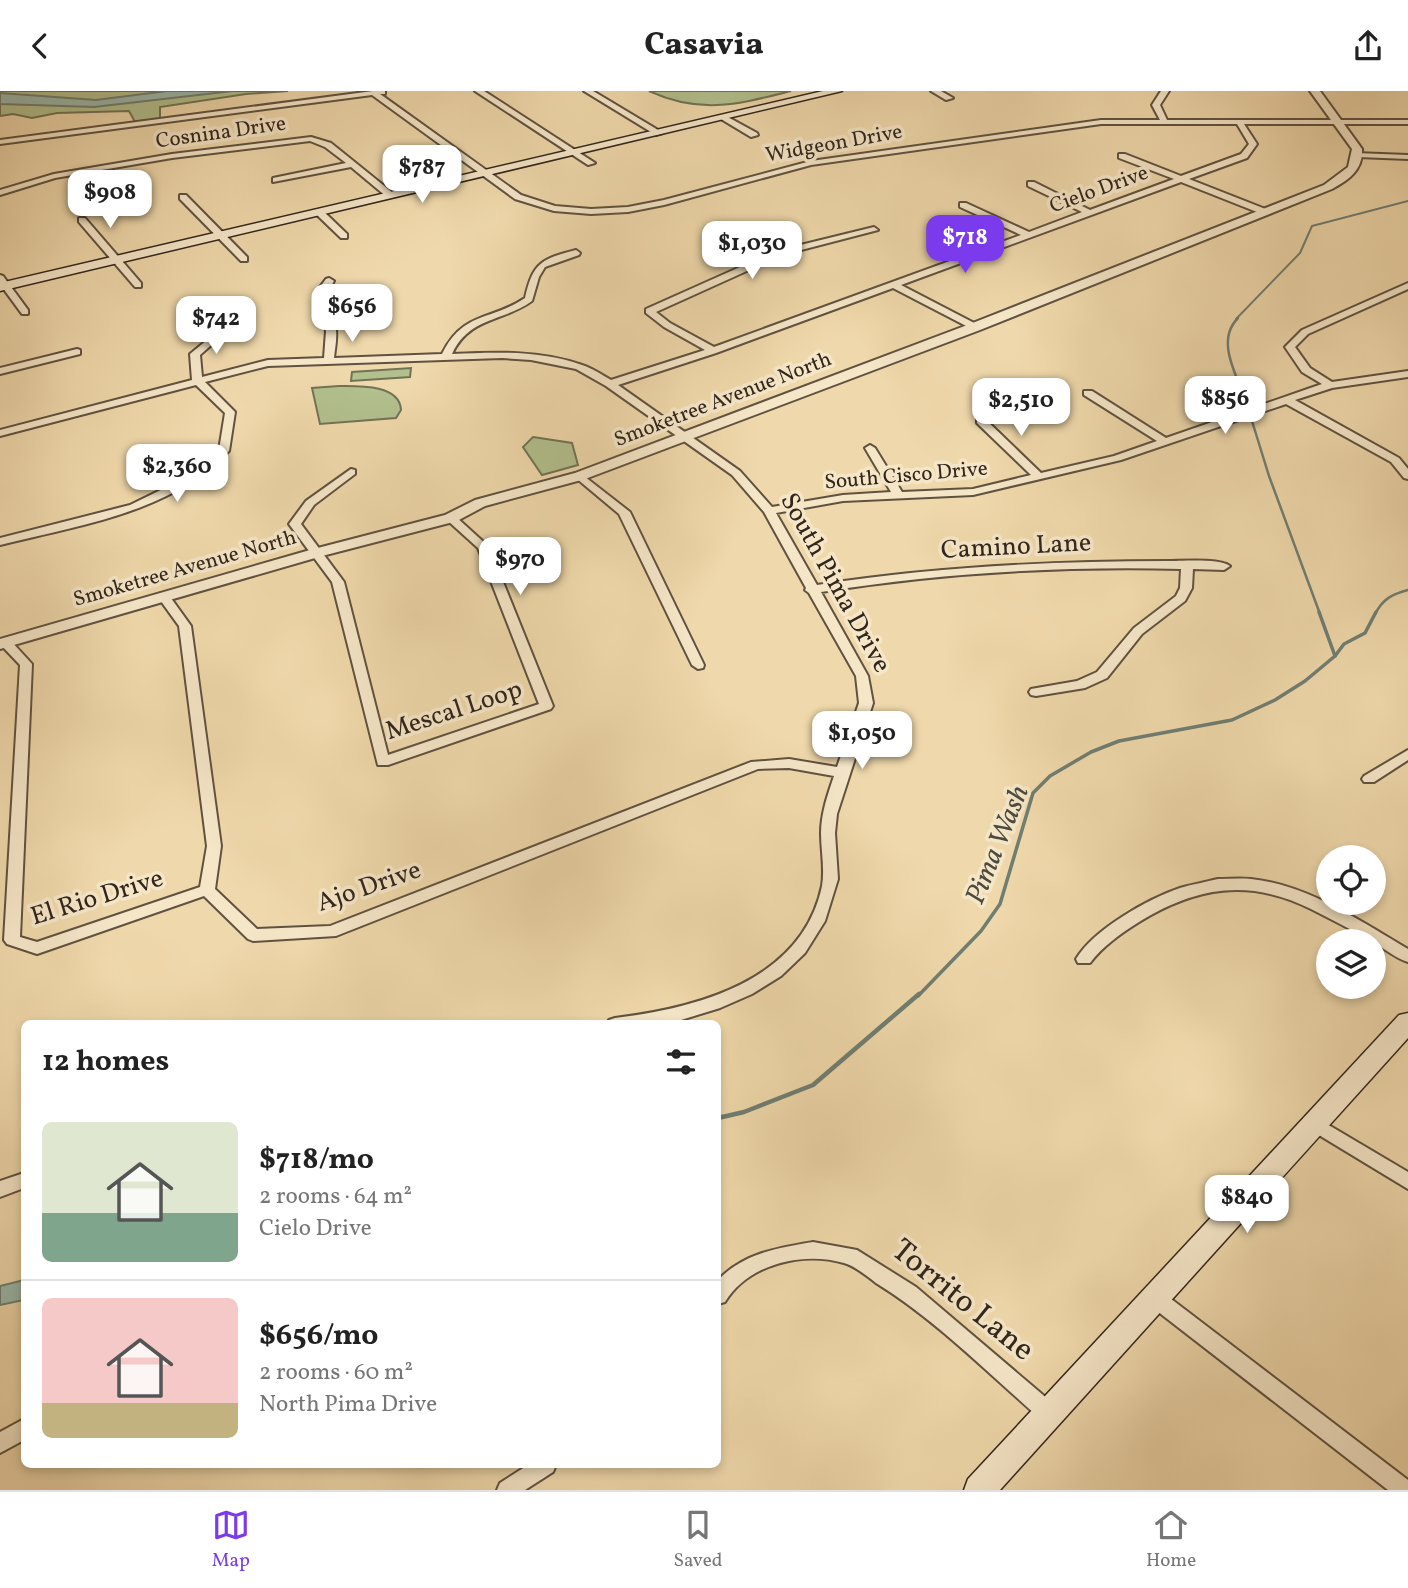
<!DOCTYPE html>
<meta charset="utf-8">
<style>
body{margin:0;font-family:Vollkorn,serif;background:#f6f6f6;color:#222;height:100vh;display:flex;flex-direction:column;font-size:26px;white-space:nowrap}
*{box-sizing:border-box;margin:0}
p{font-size:23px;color:#767676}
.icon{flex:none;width:38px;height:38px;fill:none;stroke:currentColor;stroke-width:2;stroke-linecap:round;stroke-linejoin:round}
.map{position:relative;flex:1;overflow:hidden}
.panel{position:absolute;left:21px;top:929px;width:700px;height:448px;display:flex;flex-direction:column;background:#fff;border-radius:10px;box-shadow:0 4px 10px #0003}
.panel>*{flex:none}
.controls{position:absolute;left:1316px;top:754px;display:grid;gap:14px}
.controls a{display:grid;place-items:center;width:70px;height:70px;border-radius:50%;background:#fff;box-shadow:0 4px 10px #0003;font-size:35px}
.price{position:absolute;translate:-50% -60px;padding:0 16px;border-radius:14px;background:#fff;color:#222;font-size:23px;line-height:46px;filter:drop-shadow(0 2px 4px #0008)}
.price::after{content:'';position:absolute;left:50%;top:42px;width:21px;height:16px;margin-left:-10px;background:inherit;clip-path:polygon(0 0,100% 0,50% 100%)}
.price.on{background:#7c3aed;color:#fff}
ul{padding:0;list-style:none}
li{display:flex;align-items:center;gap:21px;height:175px;padding:0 21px}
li+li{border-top:2px solid #e0e0e0}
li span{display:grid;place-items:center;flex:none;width:196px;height:140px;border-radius:10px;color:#555}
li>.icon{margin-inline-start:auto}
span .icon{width:84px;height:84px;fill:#fffc;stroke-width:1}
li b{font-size:30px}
h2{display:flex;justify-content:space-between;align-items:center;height:84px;padding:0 21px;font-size:30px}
header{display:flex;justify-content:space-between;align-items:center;height:91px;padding:0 21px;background:#fff;font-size:32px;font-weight:800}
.dock{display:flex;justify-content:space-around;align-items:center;height:98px;border-top:2px solid #e0e0e0;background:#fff;font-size:19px;color:#767676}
.dock a{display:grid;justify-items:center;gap:4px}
.dock .on{color:#7c3aed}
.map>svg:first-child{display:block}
</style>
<header><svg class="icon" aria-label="back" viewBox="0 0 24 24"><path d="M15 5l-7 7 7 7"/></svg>Casavia<svg class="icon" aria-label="share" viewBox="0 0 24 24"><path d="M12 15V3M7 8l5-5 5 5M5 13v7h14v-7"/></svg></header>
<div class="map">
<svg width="1408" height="1399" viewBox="0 0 1408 1399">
<rect width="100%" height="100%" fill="#efd8ab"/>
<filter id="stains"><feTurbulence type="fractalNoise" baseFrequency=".00286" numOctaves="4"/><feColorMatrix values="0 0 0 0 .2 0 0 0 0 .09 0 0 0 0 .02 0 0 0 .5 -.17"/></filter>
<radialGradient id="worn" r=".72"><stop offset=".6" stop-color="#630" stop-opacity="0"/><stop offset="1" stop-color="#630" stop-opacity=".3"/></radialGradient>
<g fill="#b2c08e" stroke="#727355" stroke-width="2">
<path d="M0,0H288L246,3L160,16V28L135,31L129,20L57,22L32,27L13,23L0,25Z"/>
<path d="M649,0H791C739,13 701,24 649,0Z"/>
<path d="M411,277L410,286L351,290L352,281Z"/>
<path d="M339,295C357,295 400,293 401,319L396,327L320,333L312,297Z"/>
<path d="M533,346L572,352L578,374L542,384L523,356Z"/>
</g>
<g fill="#9ab9ac" stroke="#707e72" stroke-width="2">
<path d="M167,0H233L94,16L0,13V2L96,9Z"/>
<path d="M24,1189V1209L0,1214V1195Z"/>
</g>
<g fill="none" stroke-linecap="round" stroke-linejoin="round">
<path stroke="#707e72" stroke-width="2" d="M1236,228L1300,162L1312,135L1408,110"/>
<g stroke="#707e72" stroke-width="2.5">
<path d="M1238,227C1215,250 1237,284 1246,311"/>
<path d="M1252,330L1269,385L1320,523"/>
<path d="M1375,523C1383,508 1392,503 1408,499"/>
</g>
<g stroke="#707e72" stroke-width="3.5">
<path d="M1319,521L1335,565"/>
<path d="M918,905L981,840L1000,813L1033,702L1050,685L1091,661L1119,650L1232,629L1275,609L1305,590L1335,565L1344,553L1365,542L1376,521"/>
</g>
<path stroke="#707e72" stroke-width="4.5" d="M718,1027L744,1021L813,994L919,903"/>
<g stroke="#605240" stroke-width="4">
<g id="minor">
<path d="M373,0H385V3H380L521,104L555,115L591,118L628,116L664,109L811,70L1101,29H1160L1152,14L1161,0H1169L1160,14L1167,29H1408V33H1244L1257,53L1247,67L1189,88L1268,119V123H1262L1181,91L901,194L978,234V238H972L893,197L716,262L618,294L740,380L772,416L843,404L891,401L865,357L870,354L875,357L902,401L973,398L1031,384L977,332V328H985L1041,382L1114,365L1157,350L1084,304V300H1092L1166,347L1322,293L1302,281L1285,256L1302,239L1408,192V198L1308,243L1295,256L1310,277L1332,291L1408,280V286L1332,297L1295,309L1399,367L1408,378V388L1404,387L1391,371L1286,313L1121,369L973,404L843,410L776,422L817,494C933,476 1050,470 1167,470C1182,470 1220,467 1230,475L1224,479L1193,478L1192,497L1185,510L1142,543L1107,587L1085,597L1036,605L1031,604L1029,601L1031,598L1077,590L1097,581L1134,537L1176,505L1180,497L1181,478C1060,475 940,482 821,501L868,585L873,612L837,723L835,742L838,788L825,830L805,862L781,885L752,903L720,917L681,929L660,933H607L609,929L615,927C697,917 802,890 822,795C825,778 821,760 821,742C821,722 828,703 834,685L789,677L758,678L336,845L253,850L248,848L204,805L37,863L7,853L4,849L20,574L2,555V549H10L32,573L20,846L37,851L200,796L207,755L179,535L158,506L160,503H168L191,535L221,755L215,798L257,838L330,835L751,671L789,668L837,676L859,612L856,585L809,502L805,499L806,497L764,421L732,384L606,295L576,278L531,269L502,267L268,275L205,291L235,321L229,360C173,421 77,435 0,454V447L130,414L181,389L219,359L225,322L196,294L0,345V339L192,289L190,263L224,235L229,238L227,240L200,264L202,286L268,269L324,267L326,240L318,209L320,196L326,188L329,187L334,190C323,207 333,220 336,239C337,248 335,257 334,267L442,263C463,220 491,230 525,207C533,171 542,168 576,159L580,162L579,164L545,176L539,186L532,210C503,231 469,226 452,263C495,261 541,259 582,274C592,277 602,284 611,289L705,259L664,236L646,222V218L776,160L874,136L878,139L782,164L656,221L670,232L714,256L1021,144L960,116V112H966L1029,141L1082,121L1028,95V91H1034L1090,119L1174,88L1119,67V63H1125L1181,85L1241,63L1249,53L1237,33H1101L811,74L664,114L628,121L591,123L554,120L515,108L372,4L0,53V49Z"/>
<path d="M475,0H484L595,72L588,74Z"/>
<path d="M584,0H593L663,42L656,44Z"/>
<path d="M931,0H941L953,7L946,9Z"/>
<path d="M724,24L757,42L758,44L751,46L721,28L720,26Z"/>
<path d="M311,46L331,52L393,102V106H387L351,76L273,91V87L346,72L325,56L310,50L172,67L55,87L0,104V99L54,83L172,63Z"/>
<path d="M1355,62L1408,64V68L1358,66H1355Z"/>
<path d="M180,104H186L247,166V170H241L180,108Z"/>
<path d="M316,119H322L347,143V147H341L316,123Z"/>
<path d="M79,127H85L141,192V196H135L79,131Z"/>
<path d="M0,184L3,185L28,219V223H22L0,193Z"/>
<path d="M77,258L80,259V263L0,283V277Z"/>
<path d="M351,378L355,379V383L314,414L301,433L344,491L388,664L539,613L478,457L447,429V425H455L489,456L553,615L551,618L388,674H378L332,491L289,433L306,410Z"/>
<path d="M580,382L630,421L704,574L703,577L698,578L692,574L619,423L576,387V383Z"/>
<path d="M1408,659V669L1374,691H1364L1362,688L1364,685Z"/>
<path d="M1218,788C1229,788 1240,787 1251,788C1308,794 1360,830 1408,858V871C1395,867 1382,856 1372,850C1352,839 1331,828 1311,818C1249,787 1196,796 1139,831C1120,843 1103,855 1090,872H1078L1076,868C1094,838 1148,808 1180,797C1193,793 1206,791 1218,788Z"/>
<path d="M1315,1026L1408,1081V1098L1309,1038L1306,1033L1309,1028Z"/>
<path d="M24,1082V1097L0,1106V1090Z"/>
<path d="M813,1151L857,1159L916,1196L1056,1315L1059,1322L1056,1329L1049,1331L1042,1329C988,1282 936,1229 876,1192C867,1185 855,1175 844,1172C803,1160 748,1173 725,1211L718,1213V1189C744,1162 777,1157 813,1151Z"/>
<path d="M1155,1199L1162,1201L1408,1389V1399H1388L1148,1213L1146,1207L1148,1201Z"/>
<path d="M24,1328V1349L0,1362V1341Z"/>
<path d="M528,1374H556L553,1381L525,1399H497L500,1392Z"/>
</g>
</g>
<g stroke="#605240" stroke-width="4">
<path id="tertiary" d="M1310,0H1320L1362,58C1363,79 1349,89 1332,98L980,239L585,388L485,415L457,430L322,465L0,558V548L310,459L445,424L475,409L575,382L970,233L1324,94L1348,76L1352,58Z"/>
</g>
<g stroke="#31261c" stroke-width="3">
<g id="secondary">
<path d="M823,0H842L0,200V192Z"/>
<path d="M1408,922V947L1000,1399H964L968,1388L1399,924Z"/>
</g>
</g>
<use href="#minor" fill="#f5e6c8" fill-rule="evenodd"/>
<use href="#tertiary" fill="#f5e6c8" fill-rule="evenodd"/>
<use href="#secondary" fill="#f5e6c8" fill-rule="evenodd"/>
</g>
<g text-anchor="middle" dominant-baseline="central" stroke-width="7" stroke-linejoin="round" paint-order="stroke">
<g font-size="21" fill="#31261c" stroke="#f5e6c8">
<text transform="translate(221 42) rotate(-8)">Cosnina Drive</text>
<text transform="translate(834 53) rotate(-10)">Widgeon Drive</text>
<text transform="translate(1099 99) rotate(-20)">Cielo Drive</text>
<text transform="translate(723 309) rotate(-21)">Smoketree Avenue North</text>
<text transform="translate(906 385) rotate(-5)">South Cisco Drive</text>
<text transform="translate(185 478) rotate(-16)">Smoketree Avenue North</text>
</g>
<g font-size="26" fill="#31261c" stroke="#f5e6c8">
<text transform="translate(1016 456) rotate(-3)">Camino Lane</text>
<text transform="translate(835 492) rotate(61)">South Pima Drive</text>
<text transform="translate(454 620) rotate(-18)">Mescal Loop</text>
<text transform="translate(369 796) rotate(-19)">Ajo Drive</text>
<text transform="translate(97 807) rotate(-17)">El Rio Drive</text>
</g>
<g font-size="28" font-style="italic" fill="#4b4b40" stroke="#f5e6c8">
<text transform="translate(998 754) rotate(-68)">Pima Wash</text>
</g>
<g font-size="32" fill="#31261c" stroke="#f5e6c8">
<text transform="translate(962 1210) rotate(39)">Torrito Lane</text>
</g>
</g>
<rect width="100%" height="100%" filter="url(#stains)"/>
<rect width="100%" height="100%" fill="url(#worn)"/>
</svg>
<div class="controls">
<a><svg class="icon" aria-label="locate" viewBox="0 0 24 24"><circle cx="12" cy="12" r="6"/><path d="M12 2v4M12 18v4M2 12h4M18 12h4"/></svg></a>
<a><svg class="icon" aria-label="layers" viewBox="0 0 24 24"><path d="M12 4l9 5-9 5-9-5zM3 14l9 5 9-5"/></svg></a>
</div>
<b class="price" style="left:422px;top:114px">$787</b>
<b class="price" style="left:110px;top:139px">$908</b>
<b class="price on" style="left:965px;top:184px">$718</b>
<b class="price" style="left:752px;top:190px">$1,030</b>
<b class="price" style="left:352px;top:253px">$656</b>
<b class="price" style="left:216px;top:265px">$742</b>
<b class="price" style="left:1225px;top:345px">$856</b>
<b class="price" style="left:1021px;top:347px">$2,510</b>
<b class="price" style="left:177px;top:413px">$2,360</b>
<b class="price" style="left:520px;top:506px">$970</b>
<b class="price" style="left:862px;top:680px">$1,050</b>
<b class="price" style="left:1247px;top:1144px">$840</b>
<section class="panel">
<h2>12 homes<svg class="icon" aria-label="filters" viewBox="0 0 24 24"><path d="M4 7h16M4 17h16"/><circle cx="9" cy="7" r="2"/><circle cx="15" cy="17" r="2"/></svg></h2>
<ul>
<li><span style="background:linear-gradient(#dfe7d0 65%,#7fa58c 0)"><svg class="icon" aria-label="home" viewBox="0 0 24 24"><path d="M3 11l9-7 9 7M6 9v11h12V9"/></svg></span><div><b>$718/mo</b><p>2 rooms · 64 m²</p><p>Cielo Drive</p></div></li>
<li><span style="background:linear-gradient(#f6c9c9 75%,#c2b280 0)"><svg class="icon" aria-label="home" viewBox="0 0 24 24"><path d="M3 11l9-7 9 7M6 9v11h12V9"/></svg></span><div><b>$656/mo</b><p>2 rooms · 60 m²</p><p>North Pima Drive</p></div></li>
</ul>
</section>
</div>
<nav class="dock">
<a class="on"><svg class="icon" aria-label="map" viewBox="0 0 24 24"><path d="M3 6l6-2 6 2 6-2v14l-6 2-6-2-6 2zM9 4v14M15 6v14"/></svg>Map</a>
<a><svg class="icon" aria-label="saved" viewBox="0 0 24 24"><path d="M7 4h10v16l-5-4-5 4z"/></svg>Saved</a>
<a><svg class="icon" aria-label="home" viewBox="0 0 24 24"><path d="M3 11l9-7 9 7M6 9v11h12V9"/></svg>Home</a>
</nav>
